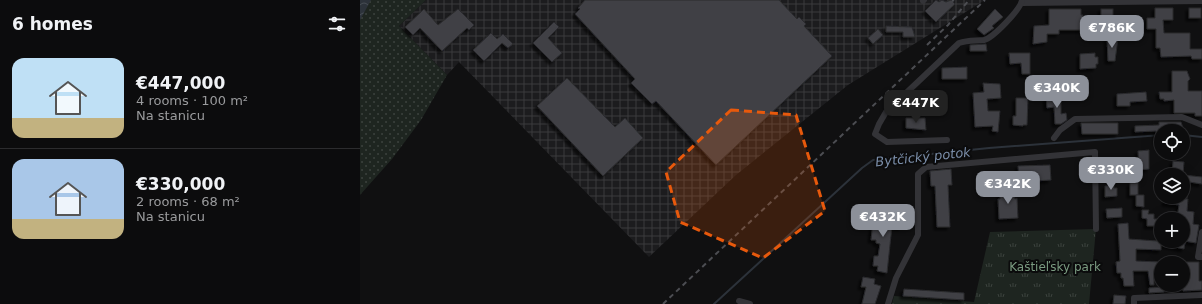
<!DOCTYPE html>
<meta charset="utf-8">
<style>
body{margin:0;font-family:"DejaVu Sans",sans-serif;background:#1a1a1b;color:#f1f3f6;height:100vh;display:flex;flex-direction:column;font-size:15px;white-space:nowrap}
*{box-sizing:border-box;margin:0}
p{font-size:13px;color:#9a9b9d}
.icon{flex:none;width:22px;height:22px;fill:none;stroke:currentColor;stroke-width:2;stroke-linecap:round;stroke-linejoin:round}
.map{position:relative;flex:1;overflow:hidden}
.side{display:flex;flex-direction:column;background:#0c0c0d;width:360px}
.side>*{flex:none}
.fabs{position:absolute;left:794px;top:124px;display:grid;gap:8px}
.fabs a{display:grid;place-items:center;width:36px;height:36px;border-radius:50%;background:#0c0c0d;box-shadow:0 4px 16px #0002,0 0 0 1px #2c2c2e;font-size:20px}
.price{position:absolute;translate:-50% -34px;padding:0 9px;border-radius:8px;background:#8c9099;color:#fff;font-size:13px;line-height:26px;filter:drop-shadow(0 1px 2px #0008)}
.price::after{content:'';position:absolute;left:50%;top:24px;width:12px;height:9px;margin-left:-6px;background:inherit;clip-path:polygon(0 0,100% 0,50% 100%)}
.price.selected{background:#222;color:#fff}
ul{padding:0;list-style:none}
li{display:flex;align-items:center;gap:12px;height:100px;padding:0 12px}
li+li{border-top:1px solid #2c2c2e}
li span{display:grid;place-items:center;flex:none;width:112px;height:80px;border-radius:12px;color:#555}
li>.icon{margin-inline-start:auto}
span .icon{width:48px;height:48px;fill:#fffc;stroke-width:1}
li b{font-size:17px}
h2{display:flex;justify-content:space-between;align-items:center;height:48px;padding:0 12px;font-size:17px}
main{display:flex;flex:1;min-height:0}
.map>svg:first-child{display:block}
</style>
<main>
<section class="side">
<h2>6 homes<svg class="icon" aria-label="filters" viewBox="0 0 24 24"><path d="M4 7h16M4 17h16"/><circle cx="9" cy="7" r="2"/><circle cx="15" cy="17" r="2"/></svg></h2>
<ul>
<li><span style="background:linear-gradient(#bfe0f5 75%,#c2b280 0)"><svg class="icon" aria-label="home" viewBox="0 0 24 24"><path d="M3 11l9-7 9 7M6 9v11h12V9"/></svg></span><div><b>€447,000</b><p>4 rooms · 100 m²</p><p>Na stanicu</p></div></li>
<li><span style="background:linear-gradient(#a9c7e8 75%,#c2b280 0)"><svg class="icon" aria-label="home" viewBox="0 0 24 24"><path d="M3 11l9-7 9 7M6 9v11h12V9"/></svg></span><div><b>€330,000</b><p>2 rooms · 68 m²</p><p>Na stanicu</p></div></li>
</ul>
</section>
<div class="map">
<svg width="842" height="304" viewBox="0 0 842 304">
<defs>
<pattern id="industrial-grid" width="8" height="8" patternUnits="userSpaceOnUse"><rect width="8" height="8" fill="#1c1c1e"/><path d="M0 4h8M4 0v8" fill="none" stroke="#3a3a3c"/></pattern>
<pattern id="grass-dots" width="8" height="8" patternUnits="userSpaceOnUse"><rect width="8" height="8" fill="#1e2520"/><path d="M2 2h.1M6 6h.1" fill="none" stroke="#3c423e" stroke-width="1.8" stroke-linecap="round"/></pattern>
<pattern id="park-tufts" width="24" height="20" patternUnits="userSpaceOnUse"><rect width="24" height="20" fill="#1e2520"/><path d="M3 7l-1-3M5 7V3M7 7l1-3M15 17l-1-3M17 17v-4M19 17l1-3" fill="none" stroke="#3c423e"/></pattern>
<pattern id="water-waves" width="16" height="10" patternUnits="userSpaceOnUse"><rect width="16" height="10" fill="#2c323a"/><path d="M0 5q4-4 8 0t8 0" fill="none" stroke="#474d54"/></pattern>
<filter id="shadow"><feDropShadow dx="-3" dy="3" stdDeviation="1" flood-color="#0009"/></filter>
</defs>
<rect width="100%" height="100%" fill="#101011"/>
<path fill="url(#industrial-grid)" d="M66,0H625L488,85L376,175L289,257L99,62L87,75L39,26Z"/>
<path fill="url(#grass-dots)" d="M0,0H66L39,26L87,75L61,120L32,159L0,195Z"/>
<path fill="url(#park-tufts)" d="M736,229L729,304H532L534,296L614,302L630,232Z"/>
<path fill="url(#water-waves)" d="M0,0H11L0,20Z"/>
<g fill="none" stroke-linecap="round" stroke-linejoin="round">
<g stroke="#2c323a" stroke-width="2">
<path d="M823,135L842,137"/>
<path d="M354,304L502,168L513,160L629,148L801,135"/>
</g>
</g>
<g fill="#3f4044" stroke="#2a2a2d" filter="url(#shadow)">
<path d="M225,0H419L437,19L439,17L446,24L444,26L472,56L356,165L296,101L292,104L271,83L275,79L215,14L220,9L218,8Z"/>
<path d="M576,0L579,2L582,0L586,2L591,0L595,4L576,22L565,11Z"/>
<path d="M795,8H813V20H803L804,33H830V49H842V59H832L831,56L801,57L800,48H796V29H787V18H795Z"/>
<rect x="829" y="8" width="12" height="10"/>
<path d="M64,9L78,25L98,9L114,25L109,30L107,28L82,51L60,28L53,35L45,27Z"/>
<path d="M635,9L643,17L632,26L634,28L624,35L617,29Z"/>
<path d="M689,9H721V15H723V19H740V32H734V30H699V34H687V42L673,44L674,26L689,25Z"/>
<rect x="741" y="9" width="12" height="12"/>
<path d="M194,22L199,27L188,38L202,53L192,62L173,43Z"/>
<path d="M526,26L552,27L555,37H543V32H526Z"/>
<path d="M518,29L523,35L513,44L508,38Z"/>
<path d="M131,33L137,39L143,34L153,44L148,48L142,43L124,61L113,50Z"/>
<path d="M747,38H758L755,61H748Z"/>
<path d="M626,44L627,51H610V45Z"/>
<path d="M649,53H670V74H662L661,63L650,64Z"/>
<path d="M735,53V57H738V64H736V68L720,69V54Z"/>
<path d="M607,67V79H582V68Z"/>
<path d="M812,71H827L830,79L828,81V91H842V116H835V113H814V100L804,101V99H800L799,92H812Z"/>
<path d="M207,78L255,127L265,118L283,138L243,176L177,106Z"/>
<path d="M623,83L640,84L641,98L627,99L628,111H640L638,132L632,131L633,126L615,127L613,93L624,92Z"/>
<path d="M786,92L787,101L770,102V106H757V94Z"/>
<path d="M686,96H701V114L706,113L707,120L701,124H695L694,107L687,108Z"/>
<path d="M656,98H668L667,125H663V126L653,125V116H656Z"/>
<path d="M546,118H565L566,130L546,128Z"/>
<path d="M799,122H821L823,128H806V131H801V143H797L796,131L775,132V126L799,125Z"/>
<path d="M721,123H758V134H722Z"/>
<path d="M789,150V169L779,170L778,151Z"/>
<path d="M813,161L824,162L823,175H812Z"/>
<path d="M690,165L691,180L659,182L658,166Z"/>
<path d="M591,169L592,185H588L590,227H577L575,186H571L570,171Z"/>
<path d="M823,175L842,177V184L829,182L827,198H823Z"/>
<rect x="770" y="183" width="8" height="12"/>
<path d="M754,185V188H757V196L745,197V186Z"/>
<path d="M654,190L655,199L657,198L658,218L639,219L638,199H640V191Z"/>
<path d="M776,195H784V207L776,206Z"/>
<path d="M806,197L828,199L827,211L834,212L833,224L839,225L836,243L824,241L827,226H823V219L817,218L819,205L805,203Z"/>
<path d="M762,208V217L747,218L746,209Z"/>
<path d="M782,210H789L788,214H794V219H801V226H787V219L782,218Z"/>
<path d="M514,211L535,214L534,221L542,222L541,228L532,226L527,273L517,271L518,266H513L514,256H518L520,244L516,243V240H511Z"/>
<path d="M768,223L769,239L825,243L824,249L801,244V250L776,249V261L801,262V271H794V285H790L788,271H773L774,286H764L763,278H761V273H757L756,262L760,261L758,224Z"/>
<path d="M823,262H839V281H842V290L823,291Z"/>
<path d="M503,277L515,279L514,284L521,286L515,304H502L506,287H501Z"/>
<path d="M804,287V292L789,293V288Z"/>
<path d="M544,289L604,293V300L543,296Z"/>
<path d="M754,295L766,296L765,304H753Z"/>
</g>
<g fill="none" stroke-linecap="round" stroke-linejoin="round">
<g stroke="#333337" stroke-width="6">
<path d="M563,1L564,0"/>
<path d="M662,3L842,1"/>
<path d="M694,138L700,130L715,119L822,117L842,125"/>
<path d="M587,140L527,142L515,134L519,124L526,112L599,43C608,40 615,41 624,40C633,38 661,9 662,0"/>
<path d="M842,232L838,257H842"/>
<path d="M379,301L390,304"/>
<path d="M528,304L536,278L558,235V174L566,167L735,152L736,229"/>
<path d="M774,304V298L842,295"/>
</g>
<g stroke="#4c4d52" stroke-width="2" stroke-dasharray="5 4" stroke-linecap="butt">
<path d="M592,1L594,0"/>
<path d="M567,45L588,25L609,0"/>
<path d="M303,304L625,0"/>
</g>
</g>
<path fill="#e8590c" fill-opacity="0.2" stroke="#e8590c" stroke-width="3" stroke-dasharray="8 5" stroke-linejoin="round" d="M371,110L436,115L465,211L403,258L320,222L306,172Z"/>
<g text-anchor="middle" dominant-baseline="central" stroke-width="4" stroke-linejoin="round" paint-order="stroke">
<g font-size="12" fill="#7a9a80" stroke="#0b0b0c">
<text x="695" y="267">Kaštieľsky park</text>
</g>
<g font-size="13" font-style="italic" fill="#7b8ea9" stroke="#0b0b0c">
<text transform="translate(563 157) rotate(-6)">Bytčický potok</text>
</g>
</g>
</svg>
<div class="fabs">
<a><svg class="icon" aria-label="locate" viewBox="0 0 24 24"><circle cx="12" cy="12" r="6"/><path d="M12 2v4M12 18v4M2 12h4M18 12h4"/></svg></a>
<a><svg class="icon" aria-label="layers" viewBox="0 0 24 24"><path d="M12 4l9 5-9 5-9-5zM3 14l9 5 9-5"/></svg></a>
<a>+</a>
<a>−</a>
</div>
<b class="price" style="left:752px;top:49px">€786K</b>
<b class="price" style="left:697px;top:109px">€340K</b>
<b class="price selected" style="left:556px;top:124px">€447K</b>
<b class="price" style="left:751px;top:191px">€330K</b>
<b class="price" style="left:648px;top:205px">€342K</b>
<b class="price" style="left:523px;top:238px">€432K</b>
</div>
</main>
